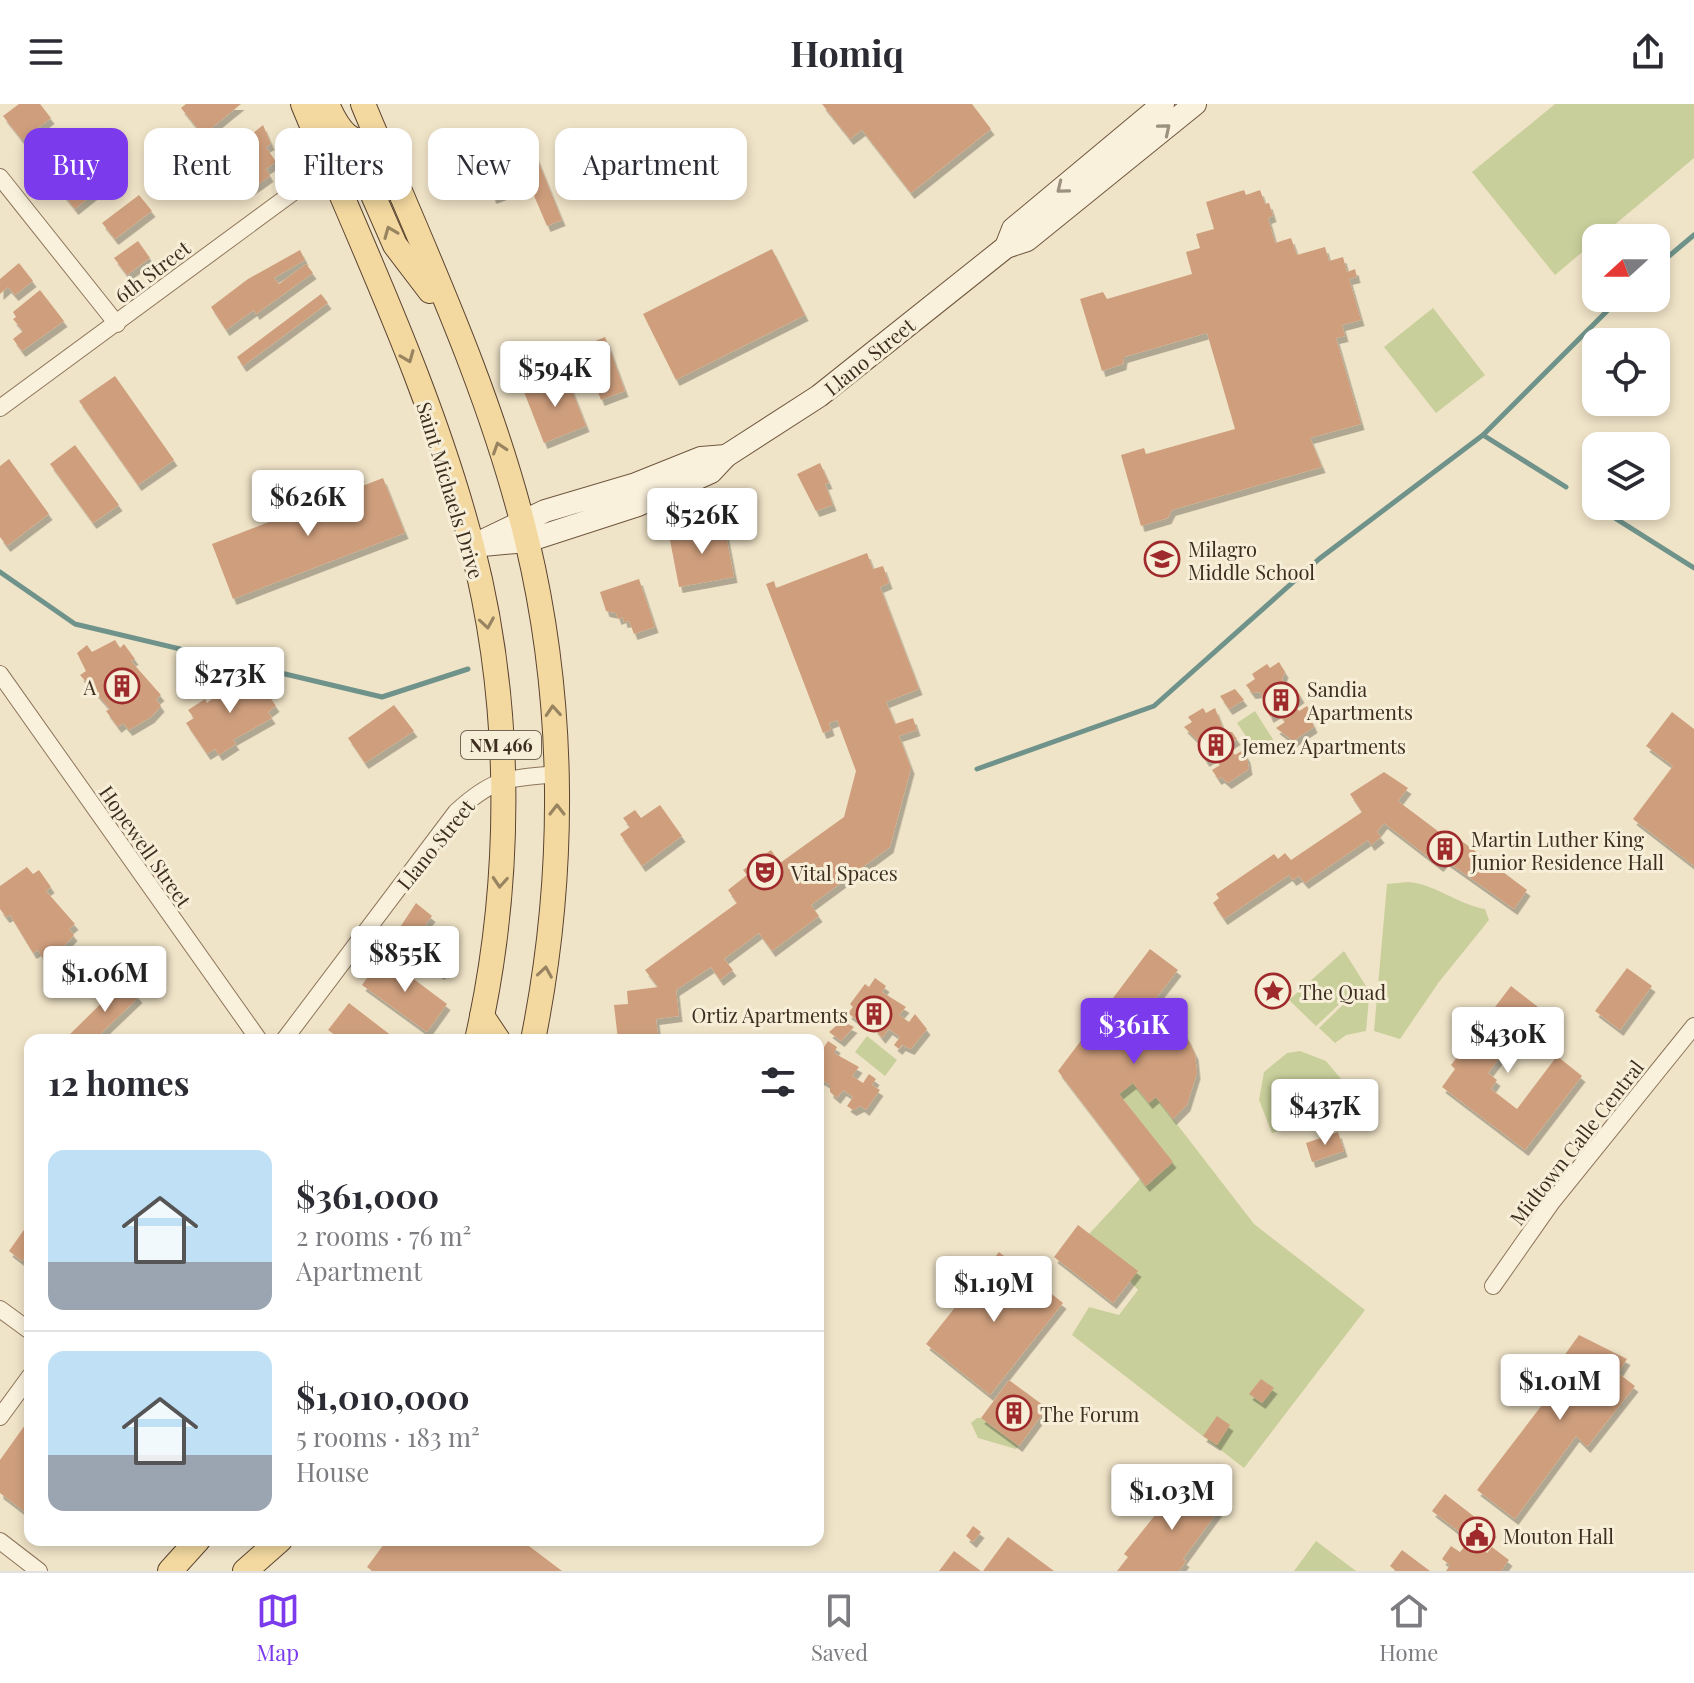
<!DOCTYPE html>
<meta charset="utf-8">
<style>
body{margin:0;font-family:"Playfair Display",serif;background:#f2f2f3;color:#2b2b33;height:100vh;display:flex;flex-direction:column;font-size:30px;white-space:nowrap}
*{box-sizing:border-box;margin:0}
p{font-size:26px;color:#7c7c81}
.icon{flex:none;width:44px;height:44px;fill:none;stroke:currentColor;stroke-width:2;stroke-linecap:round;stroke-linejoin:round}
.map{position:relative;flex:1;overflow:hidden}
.sheet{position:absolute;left:24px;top:930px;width:800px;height:512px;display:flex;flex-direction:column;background:#fff;border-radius:16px;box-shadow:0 4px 12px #0003}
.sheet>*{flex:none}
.guide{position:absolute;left:24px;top:24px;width:800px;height:72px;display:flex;gap:16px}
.needle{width:52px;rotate:249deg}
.buttons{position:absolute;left:1582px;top:120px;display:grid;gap:16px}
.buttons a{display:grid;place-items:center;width:88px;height:88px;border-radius:16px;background:#fff;box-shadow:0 4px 12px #0003;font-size:40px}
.price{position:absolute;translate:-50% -68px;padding:0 18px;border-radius:8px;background:#fff;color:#222;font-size:26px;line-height:52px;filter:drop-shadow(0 2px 4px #0008)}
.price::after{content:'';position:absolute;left:50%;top:48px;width:24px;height:18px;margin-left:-12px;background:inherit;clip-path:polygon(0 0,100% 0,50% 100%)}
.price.active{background:#7c3aed;color:#fff}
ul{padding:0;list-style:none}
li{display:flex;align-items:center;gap:24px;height:200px;padding:0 24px}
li+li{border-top:2px solid #e1e1e2}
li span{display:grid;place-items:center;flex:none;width:224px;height:160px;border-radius:16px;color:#555}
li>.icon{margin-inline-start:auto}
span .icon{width:96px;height:96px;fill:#fffc;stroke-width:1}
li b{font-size:34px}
h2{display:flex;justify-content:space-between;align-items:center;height:96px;padding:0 24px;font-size:34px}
.pill{padding:0 28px;border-radius:16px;background:#fff;box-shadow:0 4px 12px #0003;font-size:28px;line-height:72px}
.pill.active{background:#7c3aed;color:#fff}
header{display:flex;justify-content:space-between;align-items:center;height:104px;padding:0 24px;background:#fff;font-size:36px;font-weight:700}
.tab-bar{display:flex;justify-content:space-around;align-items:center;height:112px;border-top:2px solid #e1e1e2;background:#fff;font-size:22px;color:#7c7c81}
.tab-bar a{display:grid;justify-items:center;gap:4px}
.tab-bar .active{color:#7c3aed}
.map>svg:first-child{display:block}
</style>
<header><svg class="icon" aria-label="menu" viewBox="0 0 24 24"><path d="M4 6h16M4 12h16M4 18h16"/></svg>Homiq<svg class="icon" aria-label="share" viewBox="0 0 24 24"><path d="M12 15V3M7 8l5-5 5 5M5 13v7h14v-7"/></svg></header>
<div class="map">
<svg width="1694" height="1467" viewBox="0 0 1694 1467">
<defs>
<filter id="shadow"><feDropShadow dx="3.5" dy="6" stdDeviation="0" flood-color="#0004"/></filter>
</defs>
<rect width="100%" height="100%" fill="#f0e4c8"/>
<g fill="#c9cf9b">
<path d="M1555,0H1694V54L1555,171L1472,68Z"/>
<path d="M1433,204L1485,271L1436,309L1384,243Z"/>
<path d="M1255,607L1276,640L1259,651L1237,619Z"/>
<path d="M1408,778C1435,780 1457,800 1485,805L1489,816L1439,878L1400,935L1374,927L1387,780Z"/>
<path d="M1344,847L1366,882L1347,893L1316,922L1289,896Z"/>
<path d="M1370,883L1366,927L1346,931L1335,939L1319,924L1353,891Z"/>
<path d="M867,932L897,956L885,972L855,948Z"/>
<path d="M1300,947L1326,957L1351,987L1331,1010L1272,1029L1259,996L1264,968L1287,949Z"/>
<path d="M1133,979L1148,998L1156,993L1254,1120L1365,1206L1244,1364L1072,1231L1089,1203L1119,1211L1138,1186L1089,1130L1140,1075L1146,1082L1172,1058L1119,990Z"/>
<path d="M977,1314H981L1019,1342L1016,1345L978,1334L971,1319Z"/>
<path d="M1316,1437L1356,1467H1294Z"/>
</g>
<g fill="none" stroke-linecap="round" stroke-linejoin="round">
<g stroke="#6f938a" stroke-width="5">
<path d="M1656,163L1694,131"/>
<path d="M1483,331L1620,194"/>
<path d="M1591,399L1694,464"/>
<path d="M0,468L75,520L382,593L468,565"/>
<path d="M977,665L1154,602L1319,455L1483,331L1566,383"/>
</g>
</g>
<g fill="#cf9f7d" filter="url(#shadow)">
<path d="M19,0H40L51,14L22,36L3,12Z"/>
<path d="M186,0H241L203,31L181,4Z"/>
<path d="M822,0H972L991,25L911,89L862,26L850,35Z"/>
<path d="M263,21L271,40L266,43L276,58L266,65L270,72L250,86L246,81L236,88L222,68L230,62L224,53Z"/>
<path d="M89,35L100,49L79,65L68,52Z"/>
<path d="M529,35L562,116L547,122L529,80L493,94L478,56Z"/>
<path d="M104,56L116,72L75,105L62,89Z"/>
<path d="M1244,86L1246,91L1260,86L1265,100L1269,99L1273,112L1268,114L1275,139L1291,134L1297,151L1325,143L1329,157L1343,153L1347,168L1355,165L1357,173L1349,175L1361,216L1342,221L1345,232L1336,234L1361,320L1310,334L1322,363L1172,406L1168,414L1141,422L1121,351L1144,344L1146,350L1235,325L1207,229L1124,253L1123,260L1102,267L1080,195L1103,188L1107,195L1192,170L1186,148L1200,144L1196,130L1214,125L1206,98Z"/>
<path d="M139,91L152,107L115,135L102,119Z"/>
<path d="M138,137L150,154L127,171L114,154Z"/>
<path d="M772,145L805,211L676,276L643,210Z"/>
<path d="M300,146L305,156L274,174L279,180L306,160L313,169L256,210L254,206L226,226L211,203L248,175Z"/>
<path d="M19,159L33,177L15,191L8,183L0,190V175Z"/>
<path d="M40,186L64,217L22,247L13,235L23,227L13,215L16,213L13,208Z"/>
<path d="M321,190L328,199L243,262L237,253Z"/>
<path d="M605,233L625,287L601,296L581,243Z"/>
<path d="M566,271L586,322L544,339L524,288Z"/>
<path d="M115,272L174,356L138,381L79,297Z"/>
<path d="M75,341L119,401L93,419L50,360Z"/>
<path d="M9,355L49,410L7,442L0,433V362Z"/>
<path d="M820,359L829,379L825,380L833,401L816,407L797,370Z"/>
<path d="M383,374L405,429L233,495L212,440Z"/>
<path d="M724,421L734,473L679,483L669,431Z"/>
<path d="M867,449L873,465L883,462L889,479L880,483L919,585L886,598L895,620L913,614L917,626L899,632L911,664L890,743L811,801L819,812L772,847L759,829L724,855L733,866L720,876L711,863L676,886L679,912L656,915L658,932L618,936L614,901L628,900L627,887L658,883L645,866L737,799L728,786L747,771L743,766L771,746L780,759L844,713L856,667L837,616L829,619L831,626L823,629L766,480L774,477L776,484Z"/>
<path d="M639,475L655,523L634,530L629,517L624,518L623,513L618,515L616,509L606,507L600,488Z"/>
<path d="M115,536L120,544L124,540L135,555L131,557L161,591L156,595L161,602L151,613L129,626L123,619L118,623L106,607L110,605L80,571L86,567L77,549L87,541L92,548Z"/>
<path d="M1279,558L1285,568L1282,575L1288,585H1296L1301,593L1293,599L1299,607L1307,602L1312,610L1309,612L1314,623L1293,637L1276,624L1285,618L1278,608L1270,613L1260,588L1252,589L1246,581L1255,575L1252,570L1267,560L1270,564Z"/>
<path d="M242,571L247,577L255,572L276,602L268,608L272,614L233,636L236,640L219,651L215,645L207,650L186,619L194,614L188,606L205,595L207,599Z"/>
<path d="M1235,585L1244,596L1229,605L1220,592Z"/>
<path d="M394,601L414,627L365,659L348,634Z"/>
<path d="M1203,604L1206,609L1215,604L1224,627L1232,628L1237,635L1228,641L1235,651L1243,646L1247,653L1249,665L1228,679L1221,673L1218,675L1212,666L1220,661L1214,652L1206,657L1201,649L1203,642L1184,623L1192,618L1188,613Z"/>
<path d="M1672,608L1694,625V762L1633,715L1673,662L1646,642Z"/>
<path d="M1384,668L1408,684L1398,697L1455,740L1459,735L1527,786L1514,805L1445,756L1440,762L1384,719L1377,728L1381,733L1371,741L1368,736L1305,779L1299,772L1293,776L1289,771L1224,815L1213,799L1219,794L1216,790L1274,750L1278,755L1285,749L1291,756L1362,708L1350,690Z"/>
<path d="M660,701L682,732L642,762L620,730L630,723L623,714L635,706L641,714Z"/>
<path d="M27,763L33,770L39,766L51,783L46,787L75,820L69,825L74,831L65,841L42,853L38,846L33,849L10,811L6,813L0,805V782Z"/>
<path d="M416,799L432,812L425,821L452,841L445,849L452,855L441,870L393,834Z"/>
<path d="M1150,845L1178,866L1140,915L1152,924L1166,905L1176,914L1172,919L1187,933L1195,950L1197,969L1187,1001L1173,1015L1156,993L1149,999L1133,979L1119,990L1173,1058L1146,1082L1058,967Z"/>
<path d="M383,852L447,900L427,928L362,881Z"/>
<path d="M1627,864L1652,882L1620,926L1595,907Z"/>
<path d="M875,874L886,882L882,888L906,903L899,911L909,918L915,910L927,925L911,945L902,941L899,945L894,941L900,933L889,925L882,934L866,913L858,917L848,909L853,903L850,900L865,880L869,883Z"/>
<path d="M124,877L139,893L94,936H64Z"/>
<path d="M1511,882L1538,903L1488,969L1497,976L1491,985L1517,1005L1557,952L1582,972L1525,1046L1442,983L1455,965L1451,961Z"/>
<path d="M349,899L397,936H342L328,926Z"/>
<path d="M842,917L854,923L841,937L829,928Z"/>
<path d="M828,937L837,943L834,949L859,963L852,972L863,979L869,970L876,975L872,981L880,986L866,1006L861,1002L853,1006L847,1002L853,993L843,986L837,994L830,988V981L821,975L818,979V943L822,946Z"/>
<path d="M1338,1028L1344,1047L1312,1058L1306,1039Z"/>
<path d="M28,1120L30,1147L22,1157L9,1147Z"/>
<path d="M1078,1121L1138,1167L1113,1199L1054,1153Z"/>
<path d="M999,1148L1063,1199L990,1291L926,1240Z"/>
<path d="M1579,1231L1627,1255L1618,1269L1635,1282L1587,1343L1576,1332L1515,1415L1477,1386L1552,1288L1543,1281Z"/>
<path d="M1261,1275L1274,1284L1262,1299L1249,1290Z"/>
<path d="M1009,1276L1047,1304L1019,1342L981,1314Z"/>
<path d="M1217,1312L1230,1321L1217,1341L1203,1332Z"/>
<path d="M30,1314V1412L0,1389V1356Z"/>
<path d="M1184,1375L1221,1403L1183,1455L1186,1457L1179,1467H1117L1128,1453L1124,1450Z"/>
<path d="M1445,1390L1493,1427L1481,1444L1487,1449L1492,1443L1509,1456L1501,1467H1446L1450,1461L1442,1455L1451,1442L1460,1448L1470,1436L1432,1407Z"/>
<path d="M973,1422L981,1428L973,1438L966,1432Z"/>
<path d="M1008,1433L1054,1467H983Z"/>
<path d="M387,1436H521L562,1467H372L367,1463Z"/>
<path d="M1402,1446L1430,1467H1396L1390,1462Z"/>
<path d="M954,1447L981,1467H939Z"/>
</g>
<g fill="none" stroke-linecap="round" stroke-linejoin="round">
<g stroke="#8d765c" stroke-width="18">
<g id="street">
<path d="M0,73L117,220"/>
<path d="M0,304L329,62"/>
<path d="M0,570L259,936"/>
<path d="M284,936L456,708C494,673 507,675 557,670"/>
<path d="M1493,1182L1552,1098L1694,922"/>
<path d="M0,1205L30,1227"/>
<path d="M0,1313L30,1272"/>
<path d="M0,1437L39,1467"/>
</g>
</g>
<g stroke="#6f573f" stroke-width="24">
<g id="secondary">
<path d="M1006,143L1013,125L1163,0"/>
<path d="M726,352L819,292L1006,143L1027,136L1195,0"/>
<path d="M726,352L711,368L638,401L527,437L472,442L545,407L636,380L701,354Z"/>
</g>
</g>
<g stroke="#5b4430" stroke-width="26">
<g id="primary">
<path d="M303,0C363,145 433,290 472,442C513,601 513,776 477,936"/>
<path d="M327,0C339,28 349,40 380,43"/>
<path d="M363,0C422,142 491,286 527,437C566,600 566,772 533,936"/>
<path d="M329,62L352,65L366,75L395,141L430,187"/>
<path d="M482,912L498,936"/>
<path d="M170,1467L198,1436"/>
<path d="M245,1467L280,1436"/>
</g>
</g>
<use href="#street" stroke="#faf1dc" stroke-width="16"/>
<use href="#secondary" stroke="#faf1dc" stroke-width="22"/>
<use href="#primary" stroke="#f3d9a0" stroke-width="24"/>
</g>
<defs><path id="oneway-chevron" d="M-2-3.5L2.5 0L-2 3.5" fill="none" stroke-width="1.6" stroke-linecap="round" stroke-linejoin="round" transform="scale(2)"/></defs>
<g stroke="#9c907e">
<use href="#oneway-chevron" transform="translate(1165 25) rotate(-40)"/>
<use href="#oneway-chevron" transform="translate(1062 84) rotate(141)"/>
</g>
<g stroke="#988460">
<use href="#oneway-chevron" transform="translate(390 128) rotate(-112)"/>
<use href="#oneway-chevron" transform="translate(408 253) rotate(68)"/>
<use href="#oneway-chevron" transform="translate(499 344) rotate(-108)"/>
<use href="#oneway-chevron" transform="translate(487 519) rotate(81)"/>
<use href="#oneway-chevron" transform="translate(553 607) rotate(-94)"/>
<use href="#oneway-chevron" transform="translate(557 706) rotate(-90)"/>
<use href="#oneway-chevron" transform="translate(500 778) rotate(94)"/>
<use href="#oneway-chevron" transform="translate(545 868) rotate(-81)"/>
</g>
<defs>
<g id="school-ring" transform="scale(1.8)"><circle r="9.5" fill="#f7eed8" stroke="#9e2a2b" stroke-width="1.5"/><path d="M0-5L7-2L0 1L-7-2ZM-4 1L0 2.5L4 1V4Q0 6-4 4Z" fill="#9e2a2b"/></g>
<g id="building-ring" transform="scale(1.8)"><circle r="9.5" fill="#f7eed8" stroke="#9e2a2b" stroke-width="1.5"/><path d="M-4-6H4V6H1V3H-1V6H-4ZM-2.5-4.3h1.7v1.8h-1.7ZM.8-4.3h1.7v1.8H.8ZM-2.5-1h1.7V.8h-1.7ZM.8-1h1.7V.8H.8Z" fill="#9e2a2b"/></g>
<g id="theatre-ring" transform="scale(1.8)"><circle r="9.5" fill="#f7eed8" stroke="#9e2a2b" stroke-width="1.5"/><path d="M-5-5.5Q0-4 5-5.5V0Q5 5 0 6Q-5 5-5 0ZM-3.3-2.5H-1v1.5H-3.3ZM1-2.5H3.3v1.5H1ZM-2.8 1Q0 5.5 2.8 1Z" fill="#9e2a2b"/></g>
<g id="sight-ring" transform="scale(1.8)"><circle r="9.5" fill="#f7eed8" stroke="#9e2a2b" stroke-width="1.5"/><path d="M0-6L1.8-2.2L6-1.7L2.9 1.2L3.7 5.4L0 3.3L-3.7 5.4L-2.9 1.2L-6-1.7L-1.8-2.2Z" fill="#9e2a2b"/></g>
<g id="civic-ring" transform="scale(1.8)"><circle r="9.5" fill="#f7eed8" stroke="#9e2a2b" stroke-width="1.5"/><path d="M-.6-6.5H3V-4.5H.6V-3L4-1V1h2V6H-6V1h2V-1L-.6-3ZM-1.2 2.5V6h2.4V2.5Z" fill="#9e2a2b"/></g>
</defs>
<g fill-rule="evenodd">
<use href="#school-ring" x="1162" y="455"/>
<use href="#building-ring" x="122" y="582"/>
<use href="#building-ring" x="1281" y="596"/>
<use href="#building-ring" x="1216" y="641"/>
<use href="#building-ring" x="1445" y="745"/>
<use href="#theatre-ring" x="765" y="768"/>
<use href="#sight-ring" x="1273" y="887"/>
<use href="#building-ring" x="874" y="910"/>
<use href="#building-ring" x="1014" y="1309"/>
<use href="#civic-ring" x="1477" y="1431"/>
</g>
<g text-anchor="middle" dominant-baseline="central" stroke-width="6" stroke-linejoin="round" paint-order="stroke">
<rect fill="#f7eed8" stroke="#756857" stroke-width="2" x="461" y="627" width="80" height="28" rx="6"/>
<g font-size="18" font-weight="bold" fill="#3d2e20">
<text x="501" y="641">NM 466</text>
</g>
<g font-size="20" fill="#3d2e20" stroke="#f7eed8">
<text transform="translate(152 167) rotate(-37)">6th Street</text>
<text transform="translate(869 252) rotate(-39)">Llano Street</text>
<text transform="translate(451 386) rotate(73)">Saint Michaels Drive</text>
<text transform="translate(435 740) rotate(-51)">Llano Street</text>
<text transform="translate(146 742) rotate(55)">Hopewell Street</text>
<text transform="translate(1576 1038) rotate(-52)">Midtown Calle Central</text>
</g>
<g font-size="20" fill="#3d2e20" stroke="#f7eed8" text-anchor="start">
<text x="1188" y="444">Milagro<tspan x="1188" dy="23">Middle School</tspan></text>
<text x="96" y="582" text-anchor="end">A</text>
<text x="1307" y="584">Sandia<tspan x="1307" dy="23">Apartments</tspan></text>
<text x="1242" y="641">Jemez Apartments</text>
<text x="1471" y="734">Martin Luther King<tspan x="1471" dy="23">Junior Residence Hall</tspan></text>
<text x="791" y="768">Vital Spaces</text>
<text x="1299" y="887">The Quad</text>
<text x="848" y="910" text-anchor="end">Ortiz Apartments</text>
<text x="1040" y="1309">The Forum</text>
<text x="1503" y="1431">Mouton Hall</text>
</g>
</g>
</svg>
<div class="buttons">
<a><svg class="needle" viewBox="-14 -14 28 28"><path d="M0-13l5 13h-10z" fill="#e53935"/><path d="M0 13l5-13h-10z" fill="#7c7c81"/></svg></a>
<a><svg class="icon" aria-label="locate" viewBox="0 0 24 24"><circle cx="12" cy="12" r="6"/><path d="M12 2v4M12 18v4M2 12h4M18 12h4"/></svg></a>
<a><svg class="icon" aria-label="layers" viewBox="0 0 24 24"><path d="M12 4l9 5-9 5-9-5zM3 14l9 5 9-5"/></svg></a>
</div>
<b class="price" style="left:555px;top:305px">$594K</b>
<b class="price" style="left:308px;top:434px">$626K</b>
<b class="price" style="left:702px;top:452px">$526K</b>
<b class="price" style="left:230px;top:611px">$273K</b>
<b class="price" style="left:405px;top:890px">$855K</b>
<b class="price" style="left:105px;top:910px">$1.06M</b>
<b class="price active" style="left:1134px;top:962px">$361K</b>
<b class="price" style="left:1508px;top:971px">$430K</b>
<b class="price" style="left:1325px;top:1043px">$437K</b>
<b class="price" style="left:994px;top:1220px">$1.19M</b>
<b class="price" style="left:1560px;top:1318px">$1.01M</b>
<b class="price" style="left:1172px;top:1428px">$1.03M</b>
<div class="guide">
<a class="pill active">Buy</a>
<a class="pill">Rent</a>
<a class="pill">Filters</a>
<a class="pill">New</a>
<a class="pill">Apartment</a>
</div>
<section class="sheet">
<h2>12 homes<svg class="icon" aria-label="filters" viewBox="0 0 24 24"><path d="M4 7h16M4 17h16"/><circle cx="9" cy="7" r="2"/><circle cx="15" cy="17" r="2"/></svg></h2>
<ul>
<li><span style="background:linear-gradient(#bfe0f5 70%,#9aa5b1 0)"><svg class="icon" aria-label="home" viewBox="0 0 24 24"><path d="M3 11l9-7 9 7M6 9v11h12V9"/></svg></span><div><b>$361,000</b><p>2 rooms · 76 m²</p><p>Apartment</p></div></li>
<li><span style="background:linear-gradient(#bfe0f5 65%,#9aa5b1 0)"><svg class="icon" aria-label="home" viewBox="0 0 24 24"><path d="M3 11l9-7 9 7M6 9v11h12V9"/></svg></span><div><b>$1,010,000</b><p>5 rooms · 183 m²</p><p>House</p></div></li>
</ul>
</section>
</div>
<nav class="tab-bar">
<a class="active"><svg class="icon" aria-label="map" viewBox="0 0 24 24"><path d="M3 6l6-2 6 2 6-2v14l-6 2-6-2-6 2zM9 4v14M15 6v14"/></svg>Map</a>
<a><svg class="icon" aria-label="saved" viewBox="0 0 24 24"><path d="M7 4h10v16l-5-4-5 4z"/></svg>Saved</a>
<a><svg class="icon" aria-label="home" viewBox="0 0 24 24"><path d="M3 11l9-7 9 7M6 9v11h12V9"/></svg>Home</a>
</nav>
